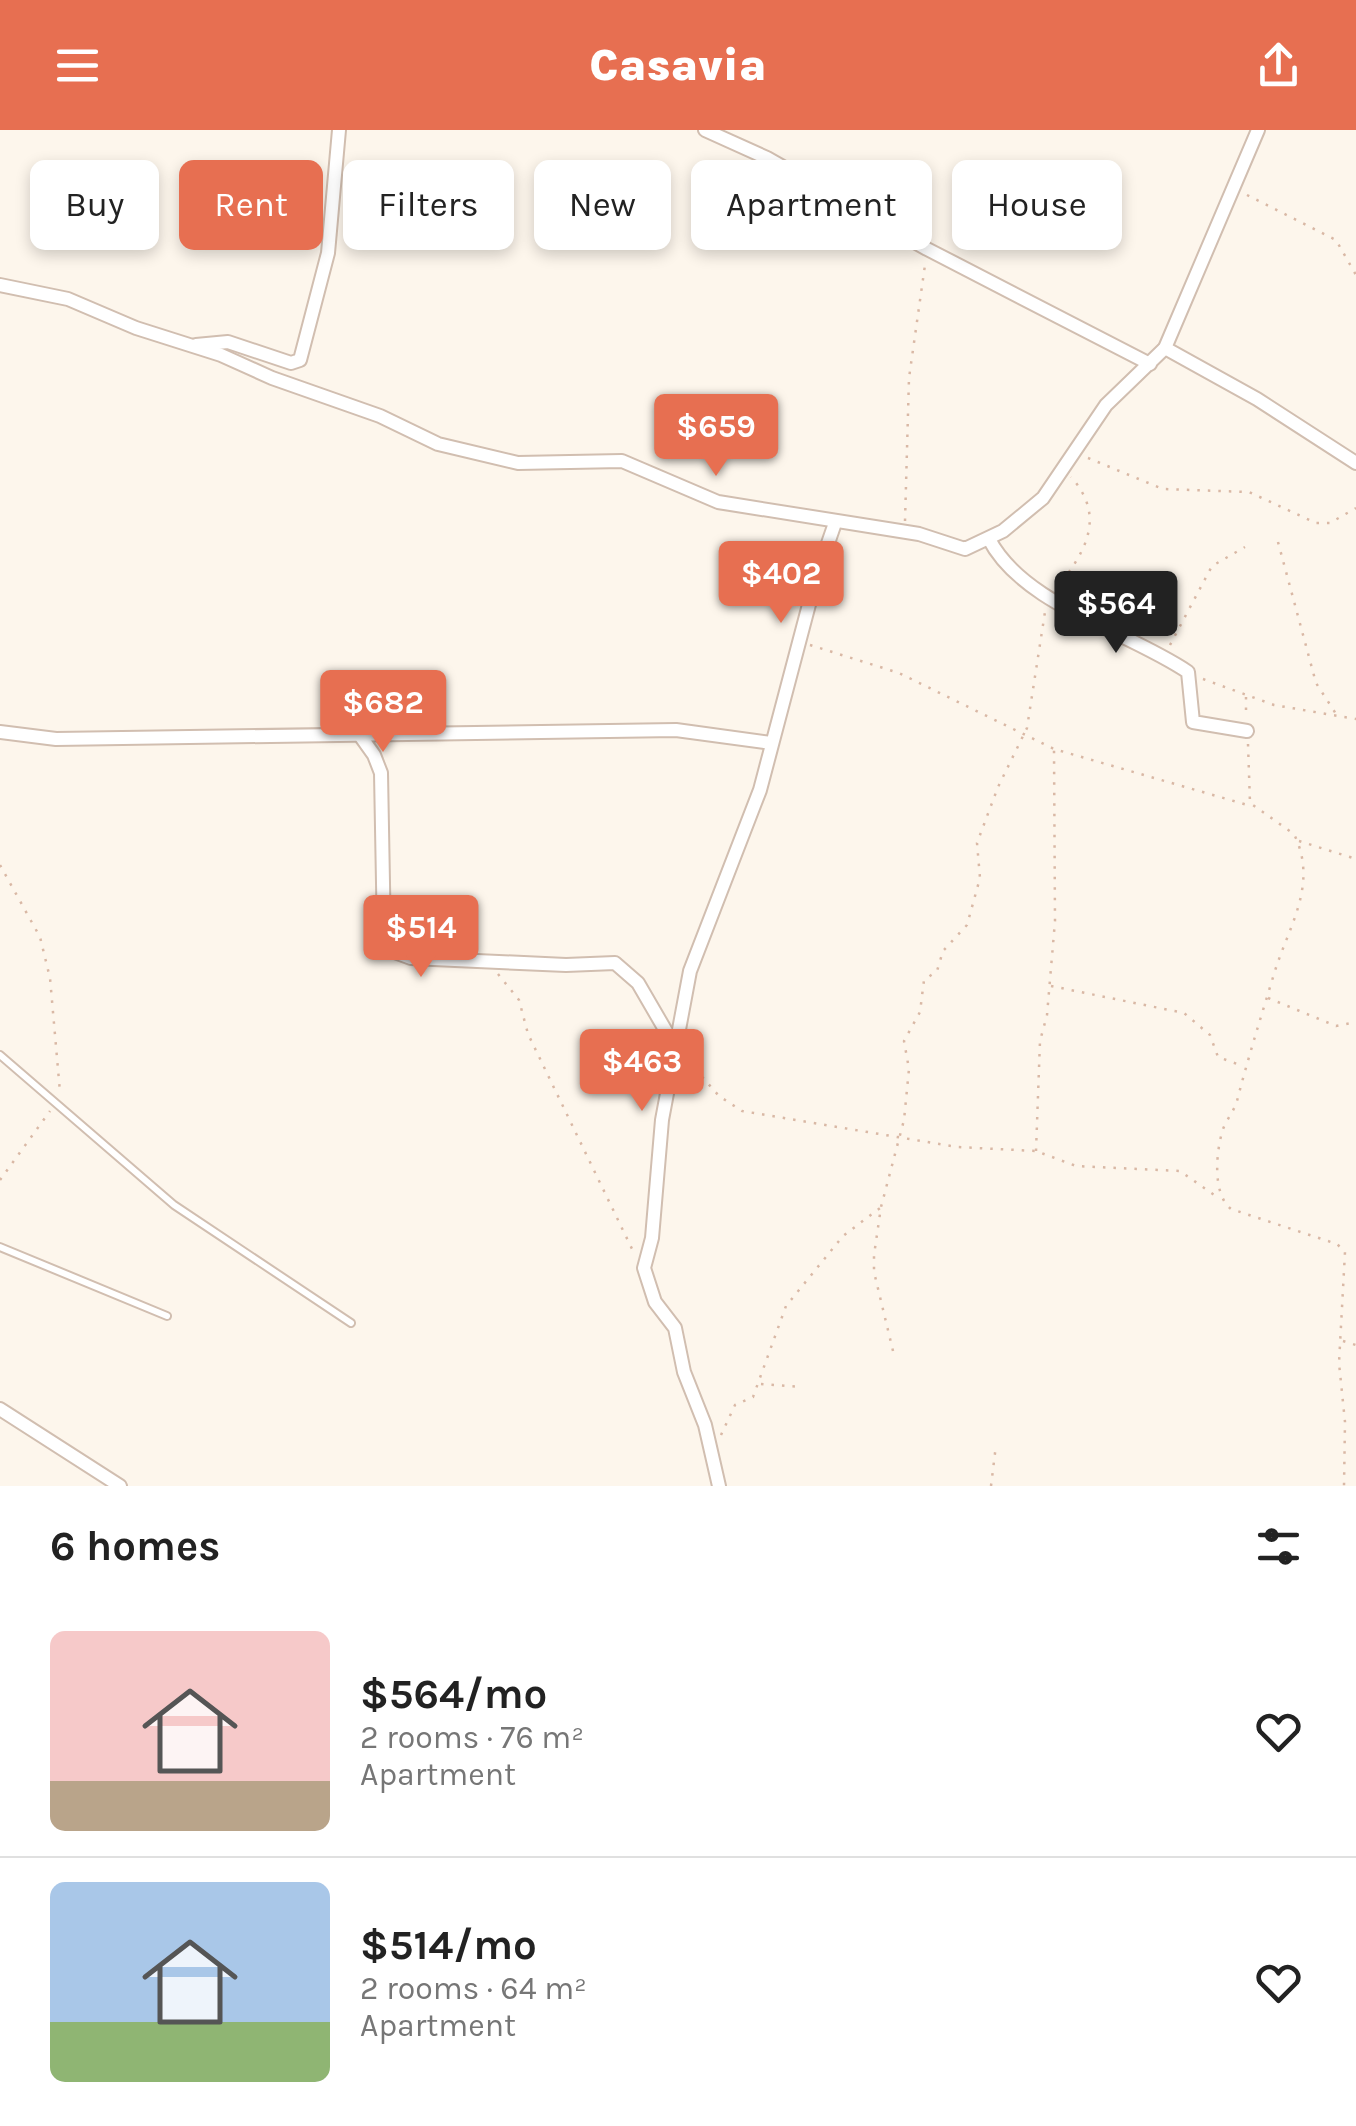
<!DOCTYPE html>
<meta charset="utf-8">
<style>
body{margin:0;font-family:Karla,sans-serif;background:#f6f6f6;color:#222;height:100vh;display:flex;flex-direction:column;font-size:38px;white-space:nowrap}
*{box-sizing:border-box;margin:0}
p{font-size:32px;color:#767676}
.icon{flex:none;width:55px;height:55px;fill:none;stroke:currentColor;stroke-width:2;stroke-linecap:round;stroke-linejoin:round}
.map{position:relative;height:1356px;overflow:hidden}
.side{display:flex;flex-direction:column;background:#fff;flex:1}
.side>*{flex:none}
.banner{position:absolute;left:30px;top:30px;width:1298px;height:90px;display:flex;gap:20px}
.price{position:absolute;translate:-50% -85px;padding:0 22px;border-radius:10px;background:#e76f51;color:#fff;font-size:32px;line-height:65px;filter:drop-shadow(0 2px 5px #0008)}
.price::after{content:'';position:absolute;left:50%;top:60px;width:30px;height:22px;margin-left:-15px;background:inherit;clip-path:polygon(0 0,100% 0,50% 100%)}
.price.selected{background:#222;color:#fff}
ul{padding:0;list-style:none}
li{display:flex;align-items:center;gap:30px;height:250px;padding:0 50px}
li+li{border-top:2px solid #e0e0e0}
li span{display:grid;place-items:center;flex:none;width:280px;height:200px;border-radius:15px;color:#555}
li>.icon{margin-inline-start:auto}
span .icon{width:120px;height:120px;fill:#fffc;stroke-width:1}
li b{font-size:42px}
h2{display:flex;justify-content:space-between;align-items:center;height:120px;padding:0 50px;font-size:42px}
.tag{padding:0 35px;border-radius:15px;background:#fff;box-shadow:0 5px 15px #0003;font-size:35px;line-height:90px}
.tag.selected{background:#e76f51;color:#fff}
header{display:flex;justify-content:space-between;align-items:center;height:130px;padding:0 50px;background:#e76f51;color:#fff;font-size:45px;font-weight:800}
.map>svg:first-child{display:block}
</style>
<header><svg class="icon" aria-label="menu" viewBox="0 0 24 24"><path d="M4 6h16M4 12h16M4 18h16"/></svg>Casavia<svg class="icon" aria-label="share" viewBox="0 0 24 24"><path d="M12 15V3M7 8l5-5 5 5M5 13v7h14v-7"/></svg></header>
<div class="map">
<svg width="1356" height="1356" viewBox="0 0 1356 1356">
<rect width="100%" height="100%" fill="#fdf6ec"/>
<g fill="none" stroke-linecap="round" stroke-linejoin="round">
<g stroke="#d1beb0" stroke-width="10">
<g id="lane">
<path d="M0,925L174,1075L351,1193"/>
<path d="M0,1117L167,1186"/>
</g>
</g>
<g stroke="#d1beb0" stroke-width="16">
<g id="street">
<path d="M705,0L767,28L927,119L1150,234"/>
<path d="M0,155L68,169L136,198L221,225L272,248L380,286L438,314L518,333L622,331L718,372L919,404L965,419L1003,401L1043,368L1106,275L1165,218L1258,0"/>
<path d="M196,215L228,212L291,233L300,230L328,123L339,0"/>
<path d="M1165,218L1257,269L1356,333"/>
<path d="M989,409C1023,475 1128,501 1188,542L1193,592L1247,601"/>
<path d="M0,602L56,609L676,600L771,613"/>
<path d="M359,604L374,625L381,643L384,808L392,821L411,828L566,835L615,833L638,853L674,915"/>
<path d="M0,1279L120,1356"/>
<path d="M719,1356L705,1295L684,1242L675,1198L655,1172L644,1138L652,1108L662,990L690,841L760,660L816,448L835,393"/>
</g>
</g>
<g stroke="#d9b8a5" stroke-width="2.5" stroke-dasharray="2.5 8" stroke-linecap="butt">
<path d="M1247,65L1336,110L1356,145"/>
<path d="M1088,328L1163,359L1249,362L1316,393H1330L1356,378"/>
<path d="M905,391L909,248L925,135"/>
<path d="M1278,412L1316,553L1338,587"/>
<path d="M1056,459C1085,423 1107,387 1071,347"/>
<path d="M810,515L899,543L1054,619L1251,676"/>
<path d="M1170,515L1212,436L1245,417"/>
<path d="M1203,549L1274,575L1356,589"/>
<path d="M1246,567V586"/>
<path d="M1248,614L1250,673L1294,704C1319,755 1288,797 1274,844C1261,887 1248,928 1237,971C1234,981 1227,989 1223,999C1216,1021 1212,1064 1231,1079L1337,1114L1345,1122L1339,1233L1345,1292L1344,1356"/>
<path d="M1299,711L1356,729"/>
<path d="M0,735L40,807L50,848L60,962"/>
<path d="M498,844L519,870L528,904L634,1123"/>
<path d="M1051,856L1184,883L1210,905L1218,927L1240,935"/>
<path d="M1268,868L1336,896L1356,892"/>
<path d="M688,931L719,966L742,981L957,1017L1036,1021L1076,1036L1180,1041L1220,1069"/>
<path d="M1036,1021L1040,911L1047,885L1055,791L1054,620"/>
<path d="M0,1050L50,981"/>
<path d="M1343,1211L1356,1215"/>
<path d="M893,1221L874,1142V1125L881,1077L904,990L909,939L904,911L920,882L924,850L937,841L943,821L967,795L980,748L977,713L998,657L1027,598L1045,482"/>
<path d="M761,1254L802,1257"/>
<path d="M721,1305L735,1275L753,1267L786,1176L843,1106L880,1078"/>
<path d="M991,1356L996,1315"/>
</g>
<use href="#lane" stroke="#fff" stroke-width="6"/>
<use href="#street" stroke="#fff" stroke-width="12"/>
</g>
</svg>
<b class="price" style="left:716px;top:349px">$659</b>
<b class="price" style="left:781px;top:496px">$402</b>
<b class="price selected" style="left:1116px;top:526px">$564</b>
<b class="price" style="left:383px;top:625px">$682</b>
<b class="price" style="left:421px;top:850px">$514</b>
<b class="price" style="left:642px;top:984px">$463</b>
<div class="banner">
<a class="tag">Buy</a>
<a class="tag selected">Rent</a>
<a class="tag">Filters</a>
<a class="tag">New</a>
<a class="tag">Apartment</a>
<a class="tag">House</a>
</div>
</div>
<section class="side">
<h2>6 homes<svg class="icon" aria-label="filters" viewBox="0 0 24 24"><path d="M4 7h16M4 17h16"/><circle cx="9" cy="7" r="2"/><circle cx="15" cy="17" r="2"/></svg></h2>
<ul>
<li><span style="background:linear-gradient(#f6c9c9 75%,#b9a48a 0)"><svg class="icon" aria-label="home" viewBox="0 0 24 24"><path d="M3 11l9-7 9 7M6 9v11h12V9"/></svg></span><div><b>$564/mo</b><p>2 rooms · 76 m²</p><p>Apartment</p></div><svg class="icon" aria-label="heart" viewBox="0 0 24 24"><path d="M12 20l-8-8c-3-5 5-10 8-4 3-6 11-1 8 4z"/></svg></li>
<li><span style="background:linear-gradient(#a9c7e8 70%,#8fb573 0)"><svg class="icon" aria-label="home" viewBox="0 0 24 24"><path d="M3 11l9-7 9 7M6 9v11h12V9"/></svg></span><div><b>$514/mo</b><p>2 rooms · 64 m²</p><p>Apartment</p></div><svg class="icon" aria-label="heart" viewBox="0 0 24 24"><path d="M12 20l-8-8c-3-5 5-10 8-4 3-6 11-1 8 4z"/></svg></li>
</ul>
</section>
